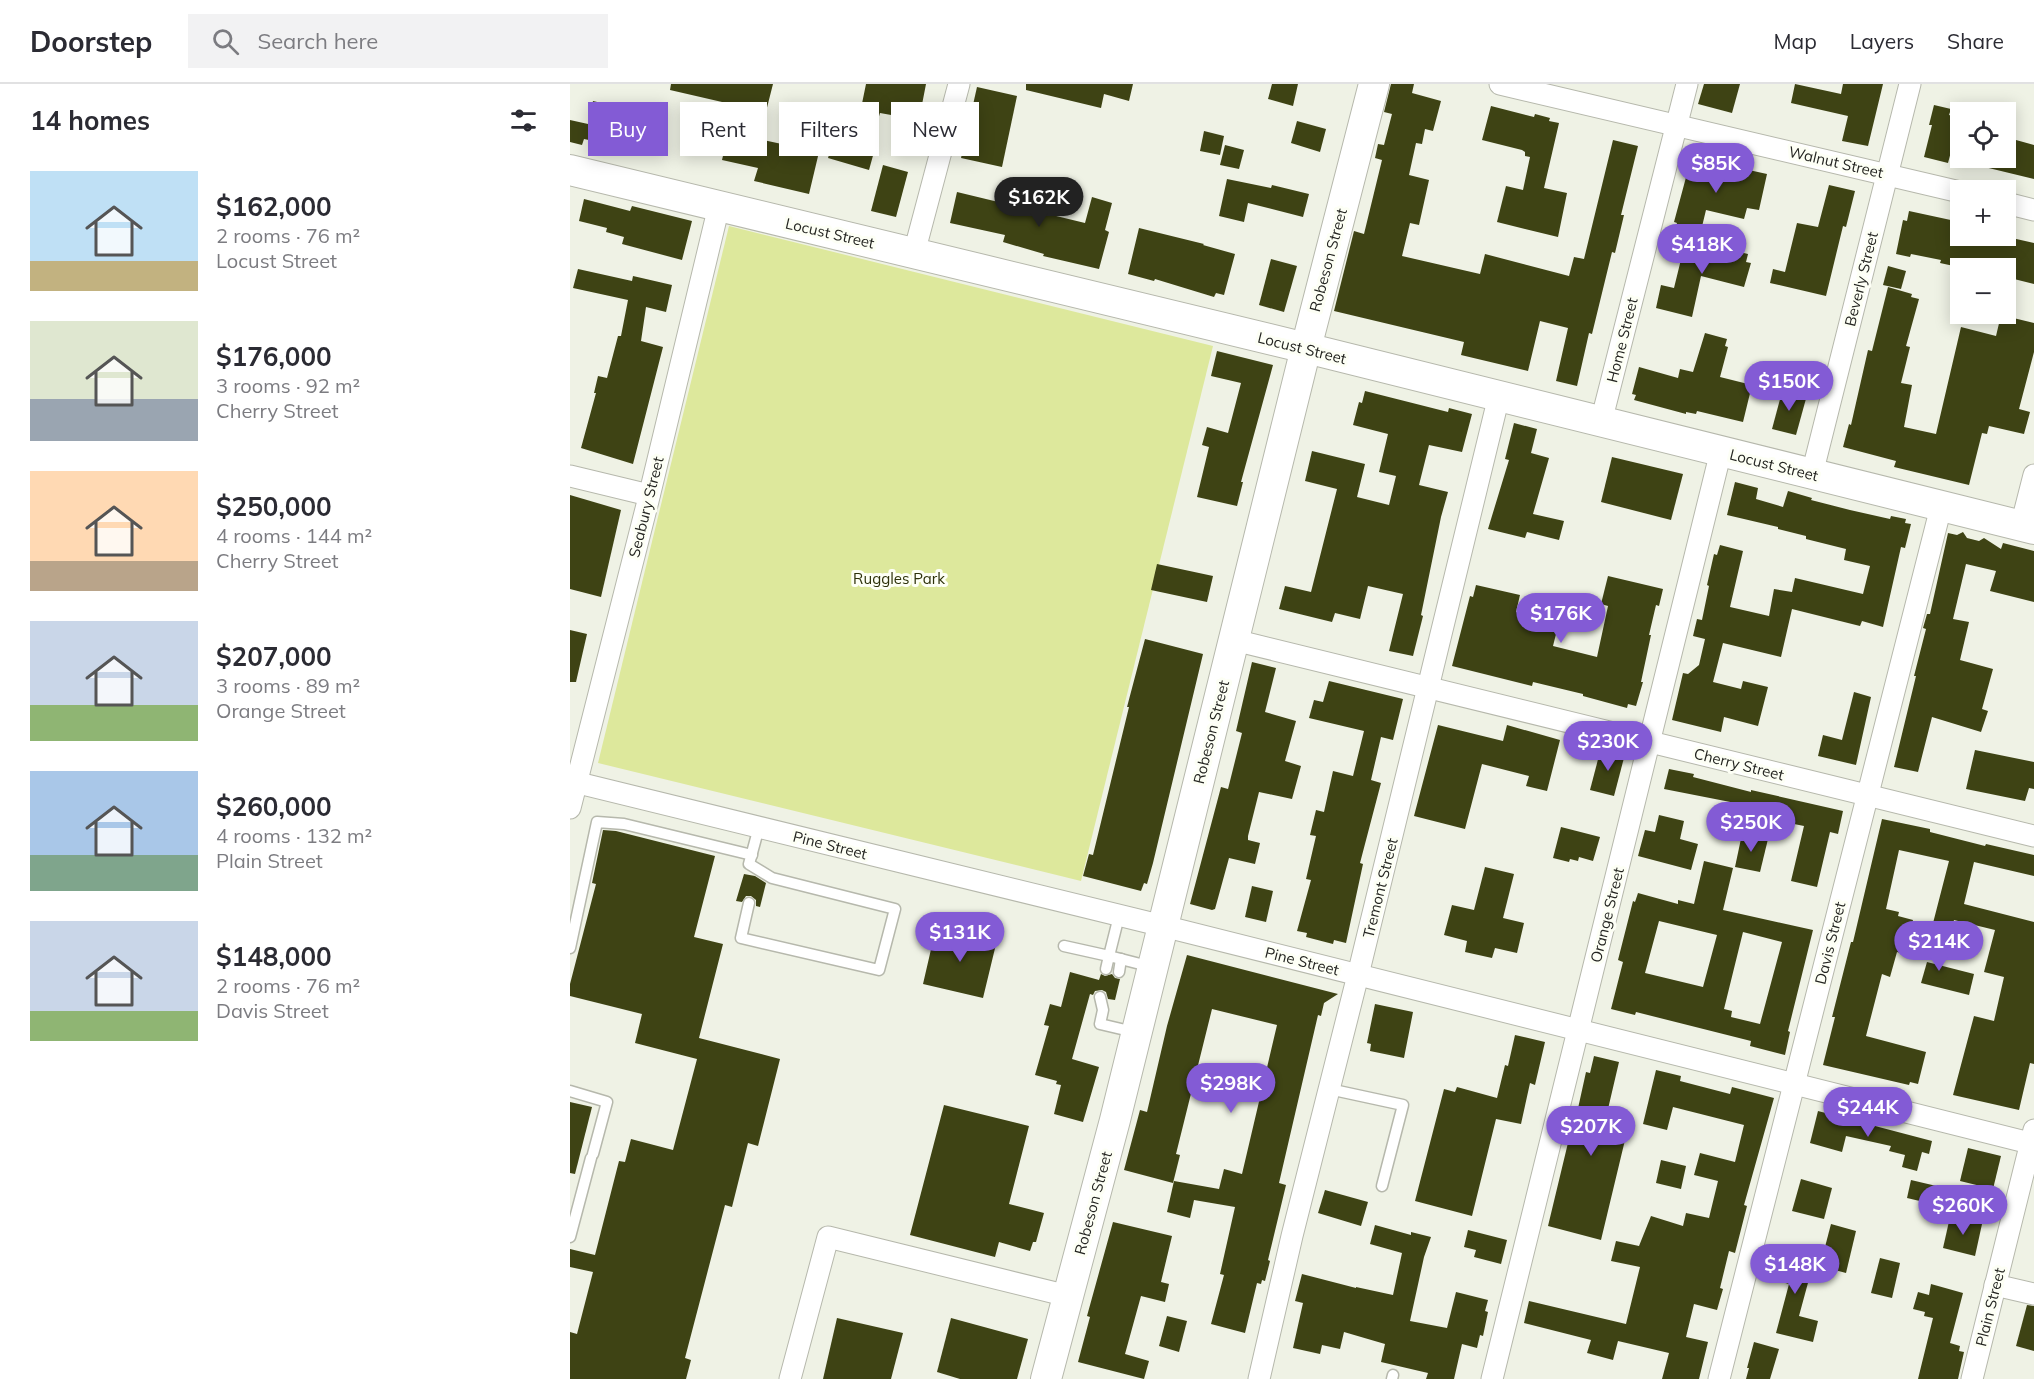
<!DOCTYPE html>
<meta charset="utf-8">
<style>
body{margin:0;font-family:Mulish,sans-serif;background:#f2f2f3;color:#2b2b33;height:100vh;display:flex;flex-direction:column;font-size:22px;white-space:nowrap}
*{box-sizing:border-box;margin:0}
p{font-size:20px;color:#7c7c81}
.icon{flex:none;width:33px;height:33px;fill:none;stroke:currentColor;stroke-width:2;stroke-linecap:round;stroke-linejoin:round}
.map{position:relative;flex:1;overflow:hidden}
.details{display:flex;flex-direction:column;background:#fff;width:570px}
.details>*{flex:none}
.top-card{position:absolute;left:18px;top:18px;width:570px;height:54px;display:flex;gap:12px}
.tools{position:absolute;left:1380px;top:18px;display:grid;gap:12px}
.tools a{display:grid;place-items:center;width:66px;height:66px;border-radius:0px;background:#fff;box-shadow:0 3px 15px #0003;font-size:30px}
.price{position:absolute;translate:-50% -51px;padding:0 14px;border-radius:21px;background:#835bd5;color:#fff;font-size:20px;line-height:39px;filter:drop-shadow(0 2px 3px #0008)}
.price::after{content:'';position:absolute;left:50%;top:36px;width:18px;height:14px;margin-left:-9px;background:inherit;clip-path:polygon(0 0,100% 0,50% 100%)}
.price.on{background:#222;color:#fff}
ul{padding:0;list-style:none}
li{display:flex;align-items:center;gap:18px;height:150px;padding:0 30px}
li span{display:grid;place-items:center;flex:none;width:168px;height:120px;border-radius:0px;color:#555}
li>.icon{margin-inline-start:auto}
span .icon{width:72px;height:72px;fill:#fffc;stroke-width:1}
li b{font-size:26px}
h2{display:flex;justify-content:space-between;align-items:center;height:72px;padding:0 30px;font-size:26px}
.tag{padding:0 21px;border-radius:0px;background:#fff;box-shadow:0 3px 15px #0003;font-size:21px;line-height:54px}
.tag.on{background:#835bd5;color:#fff}
header{display:flex;align-items:center;gap:36px;box-sizing:border-box;height:84px;padding:0 30px;background:#fff;border-bottom:2px solid #e1e1e2}
header strong{font-size:28px}
nav{display:flex;gap:33px;margin-inline-start:auto;font-size:21px}
.search{width:420px;height:54px;background:#f2f2f3;display:flex;align-items:center;gap:15px;box-sizing:border-box;padding:0 21px;border-radius:0px;color:#7c7c81;font-size:22px}
main{display:flex;flex:1;min-height:0}
.map>svg:first-child{display:block}
</style>
<header>
<strong>Doorstep</strong>
<div class="search"><svg class="icon" aria-label="search" viewBox="0 0 24 24"><circle cx="10" cy="10" r="6"/><path d="M15 15l6 6"/></svg>Search here</div>
<nav><a>Map</a><a>Layers</a><a>Share</a></nav>
</header>
<main>
<section class="details">
<h2>14 homes<svg class="icon" aria-label="filters" viewBox="0 0 24 24"><path d="M4 7h16M4 17h16"/><circle cx="9" cy="7" r="2"/><circle cx="15" cy="17" r="2"/></svg></h2>
<ul>
<li><span style="background:linear-gradient(#bfe0f5 75%,#c2b280 0)"><svg class="icon" aria-label="home" viewBox="0 0 24 24"><path d="M3 11l9-7 9 7M6 9v11h12V9"/></svg></span><div><b>$162,000</b><p>2 rooms · 76 m²</p><p>Locust Street</p></div></li>
<li><span style="background:linear-gradient(#dfe7d0 65%,#9aa5b1 0)"><svg class="icon" aria-label="home" viewBox="0 0 24 24"><path d="M3 11l9-7 9 7M6 9v11h12V9"/></svg></span><div><b>$176,000</b><p>3 rooms · 92 m²</p><p>Cherry Street</p></div></li>
<li><span style="background:linear-gradient(#ffd9b3 75%,#b9a48a 0)"><svg class="icon" aria-label="home" viewBox="0 0 24 24"><path d="M3 11l9-7 9 7M6 9v11h12V9"/></svg></span><div><b>$250,000</b><p>4 rooms · 144 m²</p><p>Cherry Street</p></div></li>
<li><span style="background:linear-gradient(#c9d6e8 70%,#8fb573 0)"><svg class="icon" aria-label="home" viewBox="0 0 24 24"><path d="M3 11l9-7 9 7M6 9v11h12V9"/></svg></span><div><b>$207,000</b><p>3 rooms · 89 m²</p><p>Orange Street</p></div></li>
<li><span style="background:linear-gradient(#a9c7e8 70%,#7fa58c 0)"><svg class="icon" aria-label="home" viewBox="0 0 24 24"><path d="M3 11l9-7 9 7M6 9v11h12V9"/></svg></span><div><b>$260,000</b><p>4 rooms · 132 m²</p><p>Plain Street</p></div></li>
<li><span style="background:linear-gradient(#c9d6e8 75%,#8fb573 0)"><svg class="icon" aria-label="home" viewBox="0 0 24 24"><path d="M3 11l9-7 9 7M6 9v11h12V9"/></svg></span><div><b>$148,000</b><p>2 rooms · 76 m²</p><p>Davis Street</p></div></li>
</ul>
</section>
<div class="map">
<svg width="1464" height="1295" viewBox="0 0 1464 1295">
<rect width="100%" height="100%" fill="#eff2e5"/>
<path fill="#dde89c" d="M159,142L643,262L511,797L28,679Z"/>
<g fill="#3e4314" fill-rule="evenodd">
<path d="M101,0H203L189,55L249,68L239,110L184,97L188,84L152,76L165,21L100,6Z"/>
<path d="M296,0H356L349,36L310,29L299,66L304,68L299,86L258,74L271,33L288,39Z"/>
<path d="M456,0H563L559,17L534,10L531,24L456,6Z"/>
<path d="M702,0H728L723,22L698,15Z"/>
<path d="M821,0H844L842,9L871,17L863,47L855,45L852,60L846,59L839,91L859,96L849,141L840,139L832,172L910,190L915,170L999,192L1004,173L1014,175L1043,56L1068,62L1051,131H1054L1045,169L1042,168L1022,250L1019,249L1007,302L986,297L998,244L970,237L958,287L891,271L894,258L764,227L784,147L794,150L812,76L805,74L808,60L814,61L822,30L814,28Z"/>
<path d="M1134,0H1170L1162,29L1128,20Z"/>
<path d="M1225,0L1271,10L1273,0H1313L1298,62L1272,57L1278,32L1221,19Z"/>
<path d="M407,3L447,12L432,83L391,74Z"/>
<path d="M23,17L65,27L66,22L90,28L80,68L39,57L38,60L14,55L12,61L0,58V36L18,40Z"/>
<path d="M1364,21L1381,25L1379,31L1390,34L1378,79L1354,73L1362,41H1359Z"/>
<path d="M921,22L964,33L965,30L980,34L979,37L989,39L974,104L997,109L988,153L927,138L936,102L953,106L960,73L955,72V68L952,66L912,56Z"/>
<path d="M727,37L756,45L750,68L721,59Z"/>
<path d="M634,47L654,52L650,71L630,67Z"/>
<path d="M1446,56L1464,61V95L1398,79L1399,74H1442Z"/>
<path d="M655,61L674,66L669,85L650,81Z"/>
<path d="M1122,71L1148,78L1147,79L1197,90L1189,126L1177,124L1174,135L1136,126L1129,155L1104,149L1107,139L1104,138Z"/>
<path d="M313,81L338,88L326,133L301,127Z"/>
<path d="M657,95L701,104L702,101L739,110L733,133L678,119L674,138L649,132Z"/>
<path d="M1259,101L1285,107L1276,143L1273,142L1256,212L1200,199L1203,185L1215,188L1227,139L1248,143Z"/>
<path d="M387,108L515,139L522,113L542,119L535,146L539,148L529,185L473,172L474,170L433,158L435,151L380,139Z"/>
<path d="M14,115L60,127L62,122L122,137L112,176L52,160L54,153L36,148L37,144L9,137Z"/>
<path d="M1339,127L1390,138V152H1433L1464,159V200L1436,193V184H1393L1370,179L1371,176L1341,170L1340,173L1326,170L1333,136L1337,137Z"/>
<path d="M569,144L634,160L633,161L665,170L654,211L646,209L644,213L585,195L584,197L558,190Z"/>
<path d="M1116,155L1178,170L1176,178L1181,179L1174,203L1131,192L1122,233L1086,224L1091,201L1104,204Z"/>
<path d="M701,175L727,182L714,228L689,221Z"/>
<path d="M1318,182L1336,187L1331,205L1313,201Z"/>
<path d="M8,185L62,197L63,192L102,201L96,228L76,223L71,257L93,263L63,380L11,364L26,309H24L28,292L37,294L48,252H51L58,216L3,204Z"/>
<path d="M1318,203L1342,210L1341,213L1349,215L1336,262L1340,263L1331,299L1342,301L1334,343L1366,350L1391,243L1426,252L1431,231L1464,239V268L1449,325L1460,328L1454,350L1419,342L1417,350L1412,349L1399,401L1324,383L1326,377L1273,363L1279,340L1281,341L1298,266L1302,267Z"/>
<path d="M1135,249L1157,255L1155,262L1158,263L1150,293L1182,301L1173,338L1127,327L1126,330L1116,328V330L1064,316L1066,311L1062,310L1069,283L1108,294L1110,285L1123,288Z"/>
<path d="M647,267L703,281L671,398H673L667,422L627,413L639,363L632,361L637,343L658,349L671,299L641,292Z"/>
<path d="M1213,304L1237,311L1226,351L1202,345Z"/>
<path d="M795,307L878,328L879,324L902,330L892,368L859,361L849,401L878,408L871,433L851,531L853,532L843,572L819,567L833,510L798,502L790,535L765,529L762,538L709,525L715,502L741,508L767,405L735,397L742,367L795,380L787,413L819,421L826,392L809,388L818,350L783,341L789,318L792,319Z"/>
<path d="M944,339L967,345L961,369L979,374L963,430L994,437L989,456L957,448L955,454L918,445L939,376L935,375Z"/>
<path d="M1042,373L1113,390L1101,436L1031,418Z"/>
<path d="M1165,398L1188,404L1186,415L1213,423L1218,407L1242,414L1241,416L1280,426L1320,435L1321,432L1336,435L1335,439L1341,440L1335,464L1331,463L1313,543L1292,537L1290,542L1222,525L1211,573L1153,559L1143,598L1171,605L1173,597L1198,603L1188,642L1154,633L1151,648L1102,636L1113,589L1118,590L1129,581L1135,555L1123,552L1127,535L1132,536L1139,502L1137,501L1144,470L1147,471L1150,461L1173,467L1160,523L1199,532L1204,505L1222,508L1225,494L1293,510L1300,482L1274,476L1276,465L1236,455V452L1208,445V443L1157,431Z"/>
<path d="M0,411L51,426L31,513L0,505Z"/>
<path d="M1393,448L1397,454L1409,457L1414,454L1431,465L1433,459L1464,467V518L1420,507L1426,487L1396,480L1383,535L1399,538L1390,576L1423,585L1412,625L1418,627L1411,648L1362,633L1348,688L1324,683L1346,592H1344L1356,545L1353,544L1357,530H1360L1378,449L1387,451Z"/>
<path d="M587,480L643,492L637,518L581,506Z"/>
<path d="M1038,492L1093,505L1089,522L1086,521L1079,551H1081L1071,598H1073L1066,622L1058,620L1057,624L1013,612V610L963,598L962,602L882,582L900,512L903,513L906,501L950,511L946,528L989,538L983,562L1027,573L1038,522L1031,520Z"/>
<path d="M0,546L17,550L6,598H0Z"/>
<path d="M575,555L633,570L583,779L577,800L574,799L571,807L513,792L519,770L523,771L559,623H557Z"/>
<path d="M682,578L706,584L695,628L726,637L715,677L731,682L722,715L689,708L678,752V756L690,759L685,780L659,774L645,825L642,826L620,820L651,703L658,705L672,649L666,647Z"/>
<path d="M759,597L833,615L823,656L811,653L801,696L811,699L790,779L793,780L776,859L764,856L763,860L736,853L737,849L727,847L741,796L736,795L746,752L740,751L746,726L754,728L763,687L783,692L794,647L739,634L744,616L753,618Z"/>
<path d="M1284,608L1301,613L1286,681L1248,672L1253,651L1272,656Z"/>
<path d="M868,641L933,657L937,641L990,656L977,707L956,702L959,692L912,680L895,745L844,732Z"/>
<path d="M1031,664L1055,670L1044,712L1020,706Z"/>
<path d="M1405,666L1464,678V705L1459,704L1455,717L1396,705Z"/>
<path d="M1099,685L1124,690L1123,693L1181,708V706L1273,727L1268,750L1260,748L1247,803L1221,797L1234,742L1214,738L1216,729L1094,705Z"/>
<path d="M1089,731L1114,737L1110,755L1128,760L1121,786L1068,772L1075,746L1085,748Z"/>
<path d="M1312,735L1360,745V748L1415,762L1416,760L1464,771V792L1404,778L1394,820L1464,838V980L1460,979L1449,1026L1383,1011L1404,932L1424,937L1434,893L1414,888L1425,846L1384,836L1381,848L1362,843L1379,777L1329,766L1316,825L1329,828L1328,832L1343,836L1335,870L1327,868L1320,893L1312,890L1296,952L1356,968L1348,1000L1340,998L1339,1001L1253,981L1265,933H1262L1281,858H1283Z"/>
<path d="M991,743L1030,753L1023,777L1009,773L1008,777L1000,775L999,778L983,774Z"/>
<path d="M33,746L46,747L145,772L124,853L153,860L129,954L210,975L188,1062L178,1059L162,1123L155,1121L115,1274L121,1276L116,1295H0V1248L7,1250L23,1188L0,1183V1165L25,1171L49,1077L55,1078L61,1055L103,1066L127,975L65,959L72,930L0,912V900L26,800L22,799Z"/>
<path d="M1172,750L1198,755L1190,788L1165,783Z"/>
<path d="M1134,777L1163,784L1153,826L1243,846L1218,947L1220,948L1215,971L1180,962L1181,957L1066,928L1065,931L1041,925L1053,878L1048,876L1063,817L1065,818L1068,809L1108,820V816L1124,820ZM1089,837L1147,851L1133,903L1075,889ZM1173,848L1212,858L1190,940L1161,933L1162,927L1154,925Z"/>
<path d="M915,783L944,790L933,834L954,839L947,869L925,864L922,874L895,868L897,857L874,851L882,821L904,826Z"/>
<path d="M174,790L185,792L196,799L190,823L186,822V816L181,812H176L172,818L166,817Z"/>
<path d="M682,802L703,807L696,838L675,833Z"/>
<path d="M380,845L427,856L413,914L353,900L365,848L378,851Z"/>
<path d="M617,871L768,910L754,919L751,932L748,931L709,1099L716,1101L698,1176L700,1177L695,1197L692,1196L691,1200L687,1199L675,1249L641,1240L654,1191L650,1190L665,1123L624,1116L620,1134L597,1128L604,1097L649,1105L654,1085L672,1090L707,941L642,925L606,1070L610,1071L603,1099L554,1086L570,1026L577,1028L597,942Z"/>
<path d="M1357,878L1404,890L1399,911L1351,899Z"/>
<path d="M500,888L529,896L531,890L535,892L542,890L545,894L550,895L545,916L538,915L536,908L532,906L525,907L523,911L520,910L502,975L529,983L513,1038L484,1030L491,1001L486,1000L487,997L465,991L479,942L474,941L480,920L491,923Z"/>
<path d="M805,920L843,928L834,974L800,967L801,960L797,959Z"/>
<path d="M945,951L975,958L965,1001L960,999L951,1040L926,1035L902,1132L845,1117L874,1005L885,1008L887,1003L927,1014L935,981L938,982Z"/>
<path d="M1024,972L1049,978L1038,1025L1061,1031L1031,1156L978,1142L1003,1038H1005L1016,988L1020,989Z"/>
<path d="M1086,986L1111,992L1110,997L1160,1010L1162,1003L1204,1014L1174,1121L1177,1122L1165,1169L1159,1167L1150,1204L1153,1205L1147,1226L1124,1220L1116,1253L1138,1258L1129,1295H1092L1099,1269L1048,1257L1043,1276L1017,1269L1021,1256L954,1239L959,1217L1056,1240L1070,1183L1041,1177L1046,1157L1069,1162L1081,1132L1113,1142L1116,1129L1139,1134L1148,1097L1124,1091L1130,1069L1165,1078L1174,1041L1103,1023L1097,1046L1073,1040Z"/>
<path d="M0,1018L22,1023L5,1090L0,1089Z"/>
<path d="M374,1021L459,1042L439,1120L474,1129L466,1158H463L460,1167L429,1158L425,1173L340,1151Z"/>
<path d="M1248,1027L1362,1057L1359,1070L1352,1068L1347,1087L1332,1083L1335,1071L1319,1067L1321,1062L1276,1052L1272,1068L1240,1059Z"/>
<path d="M1398,1064L1431,1072L1423,1105L1390,1097Z"/>
<path d="M1091,1076L1116,1082L1111,1105L1086,1099Z"/>
<path d="M1231,1095L1262,1104L1254,1135L1222,1127Z"/>
<path d="M1341,1096L1396,1109L1392,1127L1337,1114Z"/>
<path d="M755,1106L798,1118L791,1142L748,1129Z"/>
<path d="M1380,1133L1412,1140L1405,1172L1373,1164Z"/>
<path d="M543,1138L602,1152L591,1198L599,1200L595,1218L571,1212L555,1270L579,1277L574,1295L508,1278L520,1233L517,1232Z"/>
<path d="M1261,1140L1286,1147L1276,1189L1250,1182Z"/>
<path d="M805,1141L841,1151V1148L861,1153L854,1173L840,1237L877,1244L886,1208L918,1216L915,1227L918,1228L913,1252L910,1251L907,1264L892,1260L884,1295H856L858,1289L811,1278L815,1260L774,1248L770,1265L752,1261L750,1270L723,1264L733,1219L725,1217L732,1190L786,1204V1203L823,1211L832,1169L800,1160Z"/>
<path d="M898,1146L937,1156L931,1180L904,1173L906,1166L894,1163Z"/>
<path d="M1212,1164L1245,1173L1229,1232L1248,1237L1243,1258L1206,1249L1219,1200L1204,1196Z"/>
<path d="M1310,1174L1330,1179L1322,1214L1301,1209Z"/>
<path d="M1361,1200L1393,1209L1380,1259L1390,1262L1389,1267L1394,1268L1388,1295H1348L1363,1234L1354,1232L1355,1228L1343,1225L1348,1208L1359,1211Z"/>
<path d="M1457,1221L1464,1222V1267L1446,1262Z"/>
<path d="M597,1232L617,1237L609,1268L589,1262Z"/>
<path d="M267,1234L333,1249L321,1295H253Z"/>
<path d="M381,1234L458,1255L447,1295H390L367,1288Z"/>
<path d="M1184,1258L1209,1265L1200,1295H1176L1179,1284H1177Z"/>
</g>
<g fill="none" stroke-linecap="round" stroke-linejoin="round">
<g stroke="#b6b8ac" stroke-width="13">
<g id="lane">
<path d="M179,819L171,854L309,886L325,825L202,794L179,780L189,743"/>
<path d="M494,862L539,872L549,832"/>
<path d="M0,864L27,738L54,740L182,771"/>
<path d="M536,885L539,872L582,883"/>
<path d="M549,888L551,875"/>
<path d="M530,913L533,926L530,940L564,948"/>
<path d="M759,1005L833,1021L812,1102"/>
<path d="M0,1007L37,1018L23,1070"/>
<path d="M0,1153L21,1074"/>
<path d="M822,1295L823,1291"/>
</g>
</g>
<g stroke="#b6b8ac" stroke-width="23">
<g id="street">
<path d="M930,0L1390,108"/>
<path d="M1436,119L1464,126"/>
<path d="M344,169L389,0"/>
<path d="M1031,338L1117,0"/>
<path d="M1242,390L1340,0"/>
<path d="M0,392L79,411"/>
<path d="M1451,442L1464,391"/>
<path d="M664,556L1464,752"/>
<path d="M0,697L593,842L1464,1060"/>
<path d="M0,724L78,417L149,122"/>
<path d="M1425,1201L1464,1210"/>
<path d="M220,1295L258,1153L498,1212"/>
<path d="M689,1295L722,1152L788,891L929,312"/>
<path d="M922,1295L1151,367"/>
<path d="M1149,1295L1371,423"/>
<path d="M1402,1295L1464,1046"/>
</g>
</g>
<g stroke="#b6b8ac" stroke-width="32">
<g id="secondary">
<path d="M0,86L736,264L1464,445"/>
<path d="M476,1295L545,1036L736,264L804,0"/>
</g>
</g>
<use href="#lane" stroke="#fff" stroke-width="10"/>
<use href="#street" stroke="#fff" stroke-width="21"/>
<use href="#secondary" stroke="#fff" stroke-width="30"/>
</g>
<g text-anchor="middle" dominant-baseline="central" stroke-width="6" stroke-linejoin="round" paint-order="stroke">
<g font-size="15" fill="#242521" stroke="#fdfff5">
<text transform="translate(1266 78) rotate(13)">Walnut Street</text>
<text transform="translate(260 149) rotate(13)">Locust Street</text>
<text transform="translate(758 176) rotate(-75)">Robeson Street</text>
<text transform="translate(1291 195) rotate(-76)">Beverly Street</text>
<text transform="translate(1052 256) rotate(-76)">Home Street</text>
<text transform="translate(732 264) rotate(14)">Locust Street</text>
<text transform="translate(1204 381) rotate(14)">Locust Street</text>
<text transform="translate(76 423) rotate(-76)">Seabury Street</text>
<text transform="translate(641 648) rotate(-76)">Robeson Street</text>
<text transform="translate(1169 680) rotate(14)">Cherry Street</text>
<text transform="translate(260 761) rotate(14)">Pine Street</text>
<text transform="translate(810 804) rotate(-76)">Tremont Street</text>
<text transform="translate(1037 831) rotate(-76)">Orange Street</text>
<text transform="translate(1260 859) rotate(-76)">Davis Street</text>
<text transform="translate(732 877) rotate(14)">Pine Street</text>
<text transform="translate(523 1119) rotate(-75)">Robeson Street</text>
<text transform="translate(1420 1223) rotate(-76)">Plain Street</text>
</g>
<g font-size="15" fill="#2d310a" stroke="#fdfff5">
<text x="329" y="494">Ruggles Park</text>
</g>
</g>
</svg>
<div class="tools">
<a><svg class="icon" aria-label="locate" viewBox="0 0 24 24"><circle cx="12" cy="12" r="6"/><path d="M12 2v4M12 18v4M2 12h4M18 12h4"/></svg></a>
<a>+</a>
<a>−</a>
</div>
<b class="price" style="left:1146px;top:110px">$85K</b>
<b class="price on" style="left:469px;top:144px">$162K</b>
<b class="price" style="left:1132px;top:191px">$418K</b>
<b class="price" style="left:1219px;top:328px">$150K</b>
<b class="price" style="left:991px;top:560px">$176K</b>
<b class="price" style="left:1038px;top:688px">$230K</b>
<b class="price" style="left:1181px;top:769px">$250K</b>
<b class="price" style="left:390px;top:879px">$131K</b>
<b class="price" style="left:1369px;top:888px">$214K</b>
<b class="price" style="left:661px;top:1030px">$298K</b>
<b class="price" style="left:1298px;top:1054px">$244K</b>
<b class="price" style="left:1021px;top:1073px">$207K</b>
<b class="price" style="left:1393px;top:1152px">$260K</b>
<b class="price" style="left:1225px;top:1211px">$148K</b>
<div class="top-card">
<a class="tag on">Buy</a>
<a class="tag">Rent</a>
<a class="tag">Filters</a>
<a class="tag">New</a>
</div>
</div>
</main>
